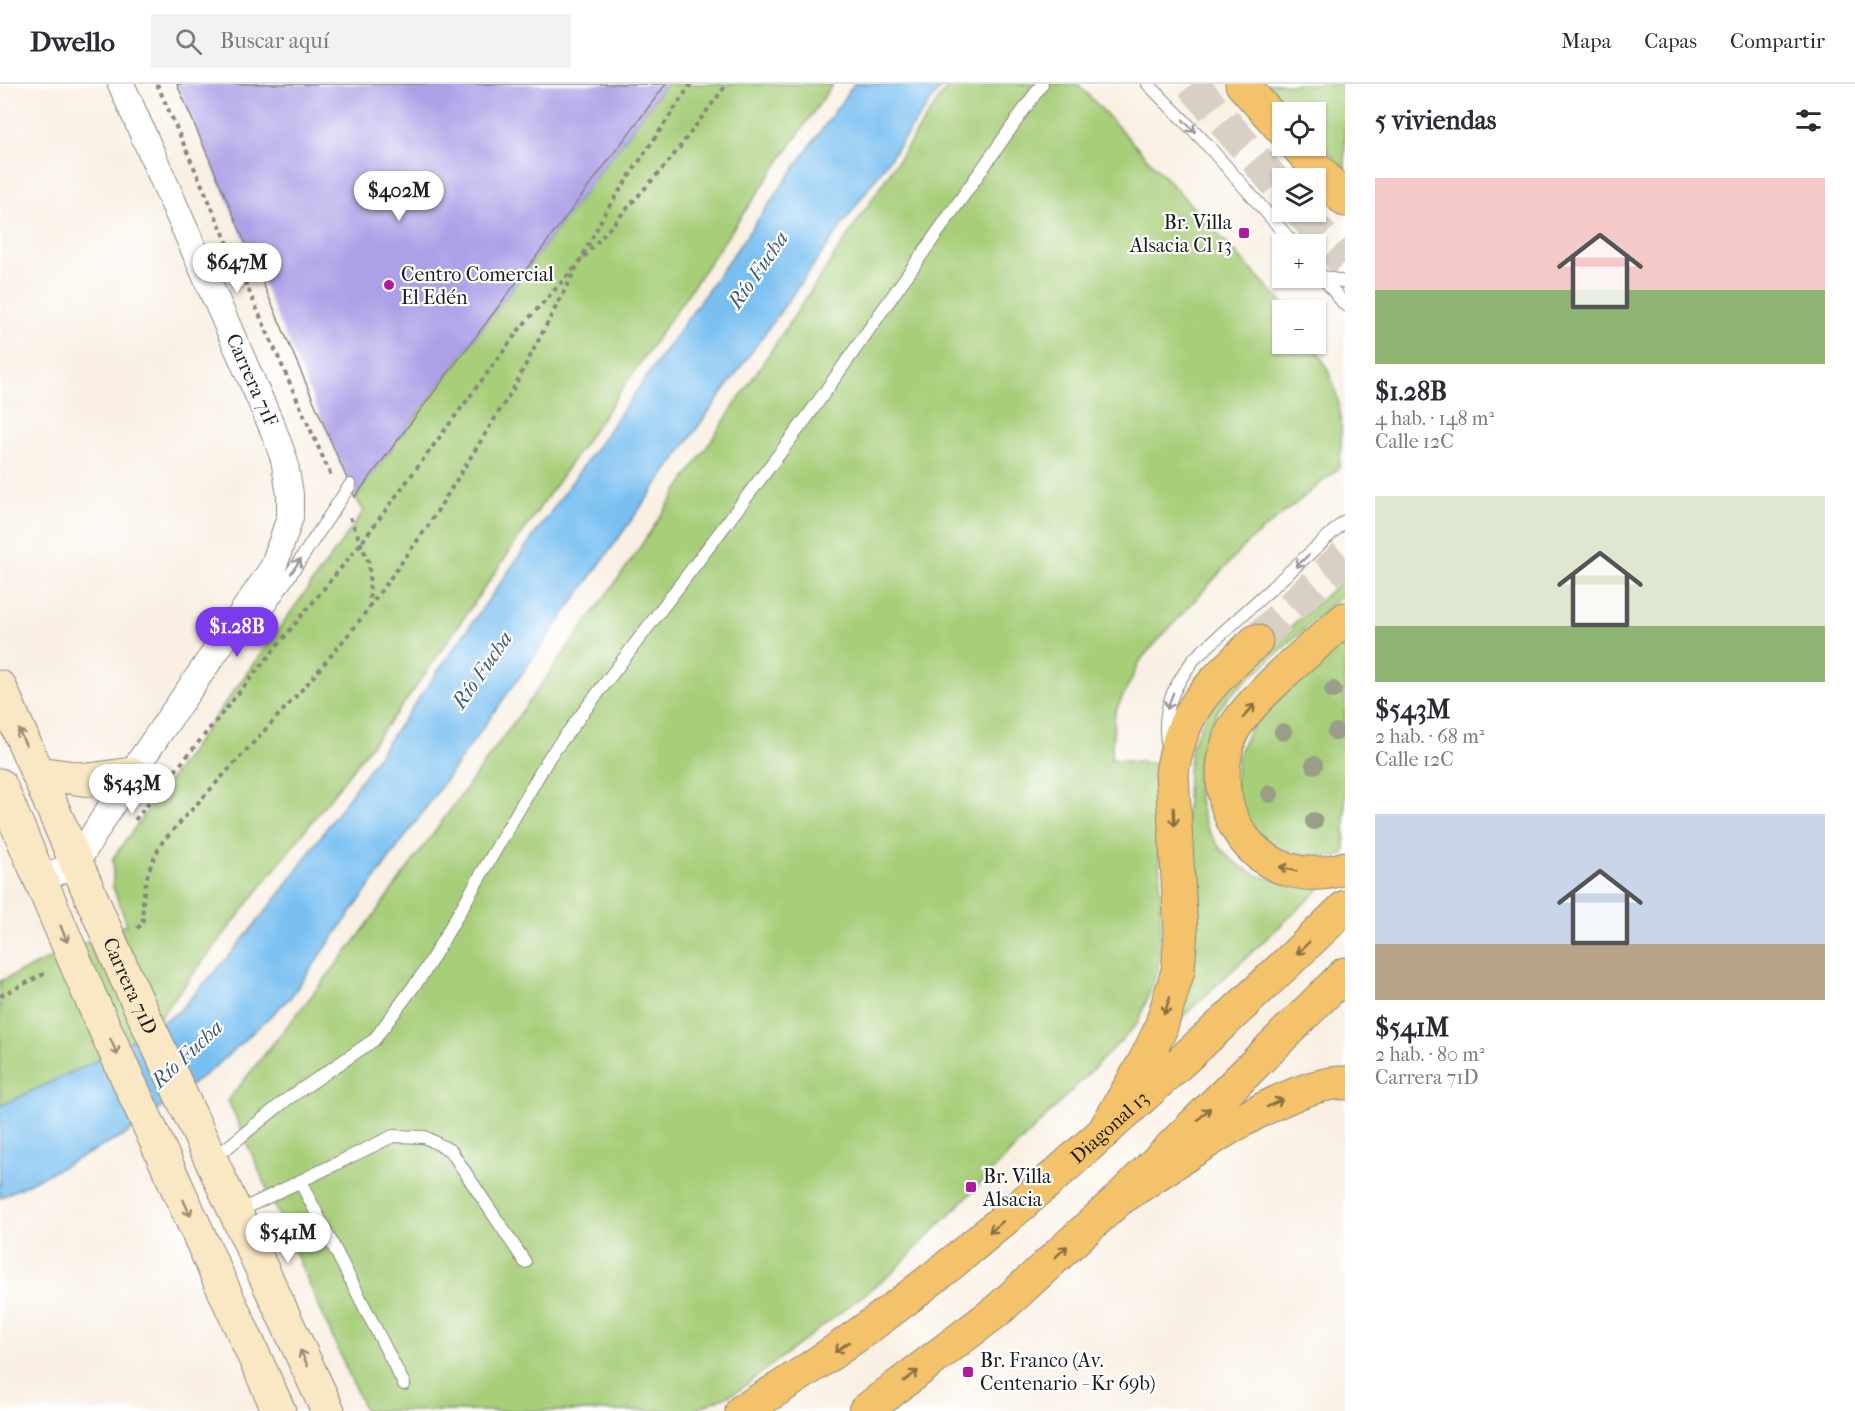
<!DOCTYPE html>
<html lang="es">
<meta charset="utf-8">
<style>
body{margin:0;font-family:"IM FELL French Canon",serif;background:#f2f2f3;color:#2b2b33;height:100vh;display:flex;flex-direction:column;font-size:22px;white-space:nowrap}
*{box-sizing:border-box;margin:0}
p{font-size:20px;color:#7c7c81}
.icon{flex:none;width:33px;height:33px;fill:none;stroke:currentColor;stroke-width:2;stroke-linecap:round;stroke-linejoin:round}
.map{position:relative;flex:1;overflow:hidden}
.side{display:flex;flex-direction:column;background:#fff;width:510px}
.side>*{flex:none}
.fabs{position:absolute;left:1272px;top:18px;display:grid;gap:12px}
.fabs a{display:grid;place-items:center;width:54px;height:54px;border-radius:0px;background:#fff;box-shadow:0 2px 4px #0004;font-size:30px}
.price{position:absolute;translate:-50% -51px;padding:0 14px;border-radius:21px;background:#fff;color:#222;font-size:20px;line-height:39px;filter:drop-shadow(0 2px 3px #0008)}
.price::after{content:'';position:absolute;left:50%;top:36px;width:18px;height:14px;margin-left:-9px;background:inherit;clip-path:polygon(0 0,100% 0,50% 100%)}
.price.current{background:#7c3aed;color:#fff}
ul{padding:0;list-style:none}
li{display:grid;align-content:center;gap:12px;height:318px;padding:0 30px}
li span{display:grid;place-items:center;height:186px;border-radius:0px;color:#555}
li>.icon{margin-inline-start:auto}
span .icon{width:108px;height:108px;fill:#fffc;stroke-width:1}
li b{font-size:26px}
h2{display:flex;justify-content:space-between;align-items:center;height:72px;padding:0 30px;font-size:26px}
header{display:flex;align-items:center;gap:36px;box-sizing:border-box;height:84px;padding:0 30px;background:#fff;border-bottom:2px solid #e1e1e2}
header strong{font-size:28px}
nav{display:flex;gap:33px;margin-inline-start:auto;font-size:21px}
.search{width:420px;height:54px;background:#f2f2f3;display:flex;align-items:center;gap:15px;box-sizing:border-box;padding:0 21px;border-radius:0px;color:#7c7c81;font-size:22px}
main{display:flex;flex:1;min-height:0}
.map>svg:first-child{display:block}
</style>
<header>
<strong>Dwello</strong>
<div class="search"><svg class="icon" aria-label="search" viewBox="0 0 24 24"><circle cx="10" cy="10" r="6"/><path d="M15 15l6 6"/></svg>Buscar aquí</div>
<nav><a>Mapa</a><a>Capas</a><a>Compartir</a></nav>
</header>
<main>
<div class="map">
<svg width="1345" height="1327" viewBox="0 0 1345 1327">
<rect width="100%" height="100%" fill="#fff"/>
<filter id="ink" filterUnits="userSpaceOnUse"><feTurbulence type="fractalNoise" baseFrequency=".0167" numOctaves="2"/><feDisplacementMap in="SourceGraphic" scale="12" xChannelSelector="R" yChannelSelector="G"/><feConvolveMatrix kernelMatrix="1 2 1 2 8 2 1 2 1" color-interpolation-filters="sRGB"/></filter>
<filter id="wash" filterUnits="userSpaceOnUse"><feTurbulence type="fractalNoise" baseFrequency=".008" numOctaves="4" result="noise"/><feDisplacementMap in="SourceGraphic" scale="24" xChannelSelector="R" yChannelSelector="G"/><feGaussianBlur stdDeviation="1.35" result="paint"/><feColorMatrix in="noise" values="0 0 0 0 0 0 0 0 0 0 0 0 0 0 0 0 0 1.4 0 .05"/><feComposite in="paint" operator="in"/></filter>
<g filter="url(#wash)">
<rect width="100%" height="100%" fill="#f9f0e3"/>
<g fill="#a7ce79" stroke="#62754a" stroke-width="1.5">
<path d="M666,0H833L411,610L127,975L0,1033V897L127,840L113,803V774L364,427L355,413Z"/>
<path d="M949,0H1078L1289,226H1282V260H1313C1340,299 1345,336 1339,384L1247,459L1142,574L1115,628L1111,675L1157,680L1161,843L1158,886L1138,939L892,1189L738,1307L692,1327H365L228,1016L353,860L628,481Z"/>
<path d="M1266,0H1345V86L1316,54V28H1292Z"/>
<path d="M1345,494V509C1318,533 1290,558 1263,582C1251,593 1236,604 1226,616C1184,667 1186,755 1249,787C1273,800 1300,799 1325,800L1178,937L1188,687L1192,660L1218,608Z"/>
<path d="M1345,552V769L1338,773L1311,772L1276,765L1247,741L1235,708L1237,672L1251,643Z"/>
</g>
<path fill="#79c0f1" stroke="#4a6e86" stroke-width="1.5" d="M854,0H943L290,914L215,983L125,1051L0,1114V1022L102,974L178,928L229,872L282,807Z"/>
<g id="blocks">
<path fill="#ada0e7" d="M177,0H666L355,413Z"/>
</g>
</g>
<g filter="url(#ink)">
<use href="#blocks" fill-opacity="0" stroke="#8a8680" stroke-width="1.5"/>
<g fill="none" stroke-linecap="round" stroke-linejoin="round">
<g stroke="#d8d0c5" stroke-width="33" stroke-dasharray="33 16" stroke-linecap="butt">
<path d="M1192,0L1282,106"/>
<path d="M1301,128L1345,179"/>
<path d="M1256,557L1345,471"/>
</g>
<g stroke="#8a8680" stroke-width="14">
<g id="lane">
<path d="M1148,0L1203,56L1294,160"/>
<path d="M1316,185L1345,221"/>
<path d="M1321,192L1345,198"/>
<path d="M234,554L263,532L350,401"/>
<path d="M1168,665C1161,626 1172,605 1194,575L1345,437"/>
<path d="M212,1076L286,1016L374,956L425,887L550,672L808,332L1042,0"/>
<path d="M300,1097L404,1300"/>
<path d="M237,1128L393,1052L425,1053L451,1067L525,1178"/>
</g>
</g>
<g stroke="#8a8680" stroke-width="28">
<path id="street" d="M41,796L76,779L131,690L273,484L290,433V410L284,375L273,345L121,0"/>
</g>
<g stroke="#8a8680" stroke-width="35">
<g id="secondary">
<path id="s1" d="M0,603L125,891L328,1327"/>
<path d="M38,689L90,696L131,690"/>
<path d="M0,701L89,910L279,1327"/>
</g>
</g>
<g stroke="#8a8680" stroke-width="35">
<g id="primary">
<path id="s2" d="M742,1327C875,1248 992,1149 1107,1045C1187,973 1267,899 1345,823"/>
<path d="M865,1327L998,1226L1118,1116L1345,890"/>
</g>
</g>
<g stroke="#8a8680" stroke-width="35">
<g id="highway">
<path d="M1242,0L1282,45"/>
<path d="M1297,62L1345,116"/>
<path d="M1345,535C1317,560 1242,620 1230,653C1202,729 1262,811 1345,784"/>
<path d="M1103,1049L1145,977L1160,946L1178,887L1181,848L1172,689C1182,623 1210,601 1256,557"/>
<path d="M1118,1116C1168,1084 1289,995 1345,999"/>
</g>
</g>
<g stroke="#8a8680" stroke-width="4" stroke-dasharray="4.5 4.5" stroke-linecap="butt">
<path d="M157,0L332,394"/>
<path d="M584,173L670,76L727,0"/>
<path d="M350,433L369,479L370,521"/>
<path d="M135,736L362,458L522,242L577,181"/>
<path d="M137,844L143,840C141,809 147,783 163,757L309,598L357,540L428,442L513,305L606,127L691,0"/>
<path d="M0,912L48,888"/>
</g>
<use href="#lane" stroke="#fff" stroke-width="12"/>
<use href="#street" stroke="#fff" stroke-width="26"/>
<use href="#secondary" stroke="#fae7c3" stroke-width="33"/>
<use href="#primary" stroke="#f3c26a" stroke-width="33"/>
<use href="#highway" stroke="#f3c26a" stroke-width="33"/>
</g>
<g fill="#9a9e88">
<circle cx="1333" cy="606" r="9"/>
<circle cx="1283" cy="648" r="9"/>
<circle cx="1336" cy="648" r="9"/>
<circle cx="1314" cy="681" r="9"/>
<circle cx="1270" cy="710" r="9"/>
<circle cx="1314" cy="737" r="9"/>
</g>
<defs><path id="oneway-shaft" d="M-6 0H5M1.5-3L5.5 0L1.5 3" fill="none" stroke-width="1.6" stroke-linecap="round" stroke-linejoin="round" transform="scale(1.5)"/></defs>
<g stroke="#999">
<use href="#oneway-shaft" transform="translate(1189 42) rotate(46)"/>
<use href="#oneway-shaft" transform="translate(1302 477) rotate(138)"/>
<use href="#oneway-shaft" transform="translate(296 482) rotate(-56)"/>
<use href="#oneway-shaft" transform="translate(1170 617) rotate(110)"/>
</g>
<g stroke="#886f43">
<use href="#oneway-shaft" transform="translate(1249 627) rotate(-49)"/>
<use href="#oneway-shaft" transform="translate(1174 733) rotate(88)"/>
<use href="#oneway-shaft" transform="translate(1288 785) rotate(-165)"/>
<use href="#oneway-shaft" transform="translate(1303 864) rotate(136)"/>
<use href="#oneway-shaft" transform="translate(1167 922) rotate(108)"/>
<use href="#oneway-shaft" transform="translate(1275 1019) rotate(-27)"/>
<use href="#oneway-shaft" transform="translate(1204 1030) rotate(-45)"/>
<use href="#oneway-shaft" transform="translate(996 1143) rotate(140)"/>
<use href="#oneway-shaft" transform="translate(1061 1168) rotate(-43)"/>
<use href="#oneway-shaft" transform="translate(842 1263) rotate(145)"/>
<use href="#oneway-shaft" transform="translate(911 1292) rotate(-37)"/>
</g>
<g stroke="#968c78">
<use href="#oneway-shaft" transform="translate(22 653) rotate(-114)"/>
<use href="#oneway-shaft" transform="translate(64 850) rotate(67)"/>
<use href="#oneway-shaft" transform="translate(114 963) rotate(66)"/>
<use href="#oneway-shaft" transform="translate(187 1124) rotate(66)"/>
<use href="#oneway-shaft" transform="translate(304 1274) rotate(-115)"/>
</g>
</g>
<g fill="#b5179e" stroke="#fff" stroke-width="2">
<rect x="1238" y="143" width="12" height="12" rx="3"/>
<circle cx="389" cy="201" r="6"/>
<rect x="965" y="1097" width="12" height="12" rx="3"/>
<rect x="962" y="1282" width="12" height="12" rx="3"/>
</g>
<g text-anchor="middle" dominant-baseline="central" stroke-width="4.5" stroke-linejoin="round" paint-order="stroke">
<g font-size="20" fill="#1c1c1c" stroke="#fff" text-anchor="start">
<text x="1232" y="138" text-anchor="end">Br. Villa<tspan x="1232" dy="23">Alsacia Cl 13</tspan></text>
<text x="401" y="190">Centro Comercial<tspan x="401" dy="23">El Edén</tspan></text>
<text x="983" y="1092">Br. Villa<tspan x="983" dy="23">Alsacia</tspan></text>
<text x="980" y="1276">Br. Franco (Av.<tspan x="980" dy="23">Centenario - Kr 69b)</tspan></text>
</g>
<g font-size="20" fill="#1c1c1c" stroke="#fff">
<text transform="translate(252 296) rotate(66)">Carrera 71F</text>
<text stroke="none"><textPath href="#s1" startOffset="326">Carrera 71D</textPath></text>
<text stroke="none"><textPath href="#s2" startOffset="465">Diagonal 13</textPath></text>
</g>
<g font-size="21" font-style="italic" fill="#415e71" stroke="#fff">
<text transform="translate(758 186) rotate(-55)">Río Fucha</text>
<text transform="translate(482 586) rotate(-55)">Río Fucha</text>
<text transform="translate(187 970) rotate(-43)">Río Fucha</text>
</g>
</g>
</svg>
<div class="fabs">
<a><svg class="icon" aria-label="locate" viewBox="0 0 24 24"><circle cx="12" cy="12" r="6"/><path d="M12 2v4M12 18v4M2 12h4M18 12h4"/></svg></a>
<a><svg class="icon" aria-label="layers" viewBox="0 0 24 24"><path d="M12 4l9 5-9 5-9-5zM3 14l9 5 9-5"/></svg></a>
<a>+</a>
<a>−</a>
</div>
<b class="price" style="left:399px;top:138px">$402M</b>
<b class="price" style="left:237px;top:210px">$647M</b>
<b class="price current" style="left:237px;top:574px">$1.28B</b>
<b class="price" style="left:132px;top:731px">$543M</b>
<b class="price" style="left:288px;top:1180px">$541M</b>
</div>
<section class="side">
<h2>5 viviendas<svg class="icon" aria-label="filters" viewBox="0 0 24 24"><path d="M4 7h16M4 17h16"/><circle cx="9" cy="7" r="2"/><circle cx="15" cy="17" r="2"/></svg></h2>
<ul>
<li><span style="background:linear-gradient(#f6c9c9 60%,#8fb573 0)"><svg class="icon" aria-label="home" viewBox="0 0 24 24"><path d="M3 11l9-7 9 7M6 9v11h12V9"/></svg></span><div><b>$1.28B</b><p>4 hab. · 148 m²</p><p>Calle 12C</p></div></li>
<li><span style="background:linear-gradient(#dfe7d0 70%,#8fb573 0)"><svg class="icon" aria-label="home" viewBox="0 0 24 24"><path d="M3 11l9-7 9 7M6 9v11h12V9"/></svg></span><div><b>$543M</b><p>2 hab. · 68 m²</p><p>Calle 12C</p></div></li>
<li><span style="background:linear-gradient(#c9d6e8 70%,#b9a48a 0)"><svg class="icon" aria-label="home" viewBox="0 0 24 24"><path d="M3 11l9-7 9 7M6 9v11h12V9"/></svg></span><div><b>$541M</b><p>2 hab. · 80 m²</p><p>Carrera 71D</p></div></li>
</ul>
</section>
</main>
